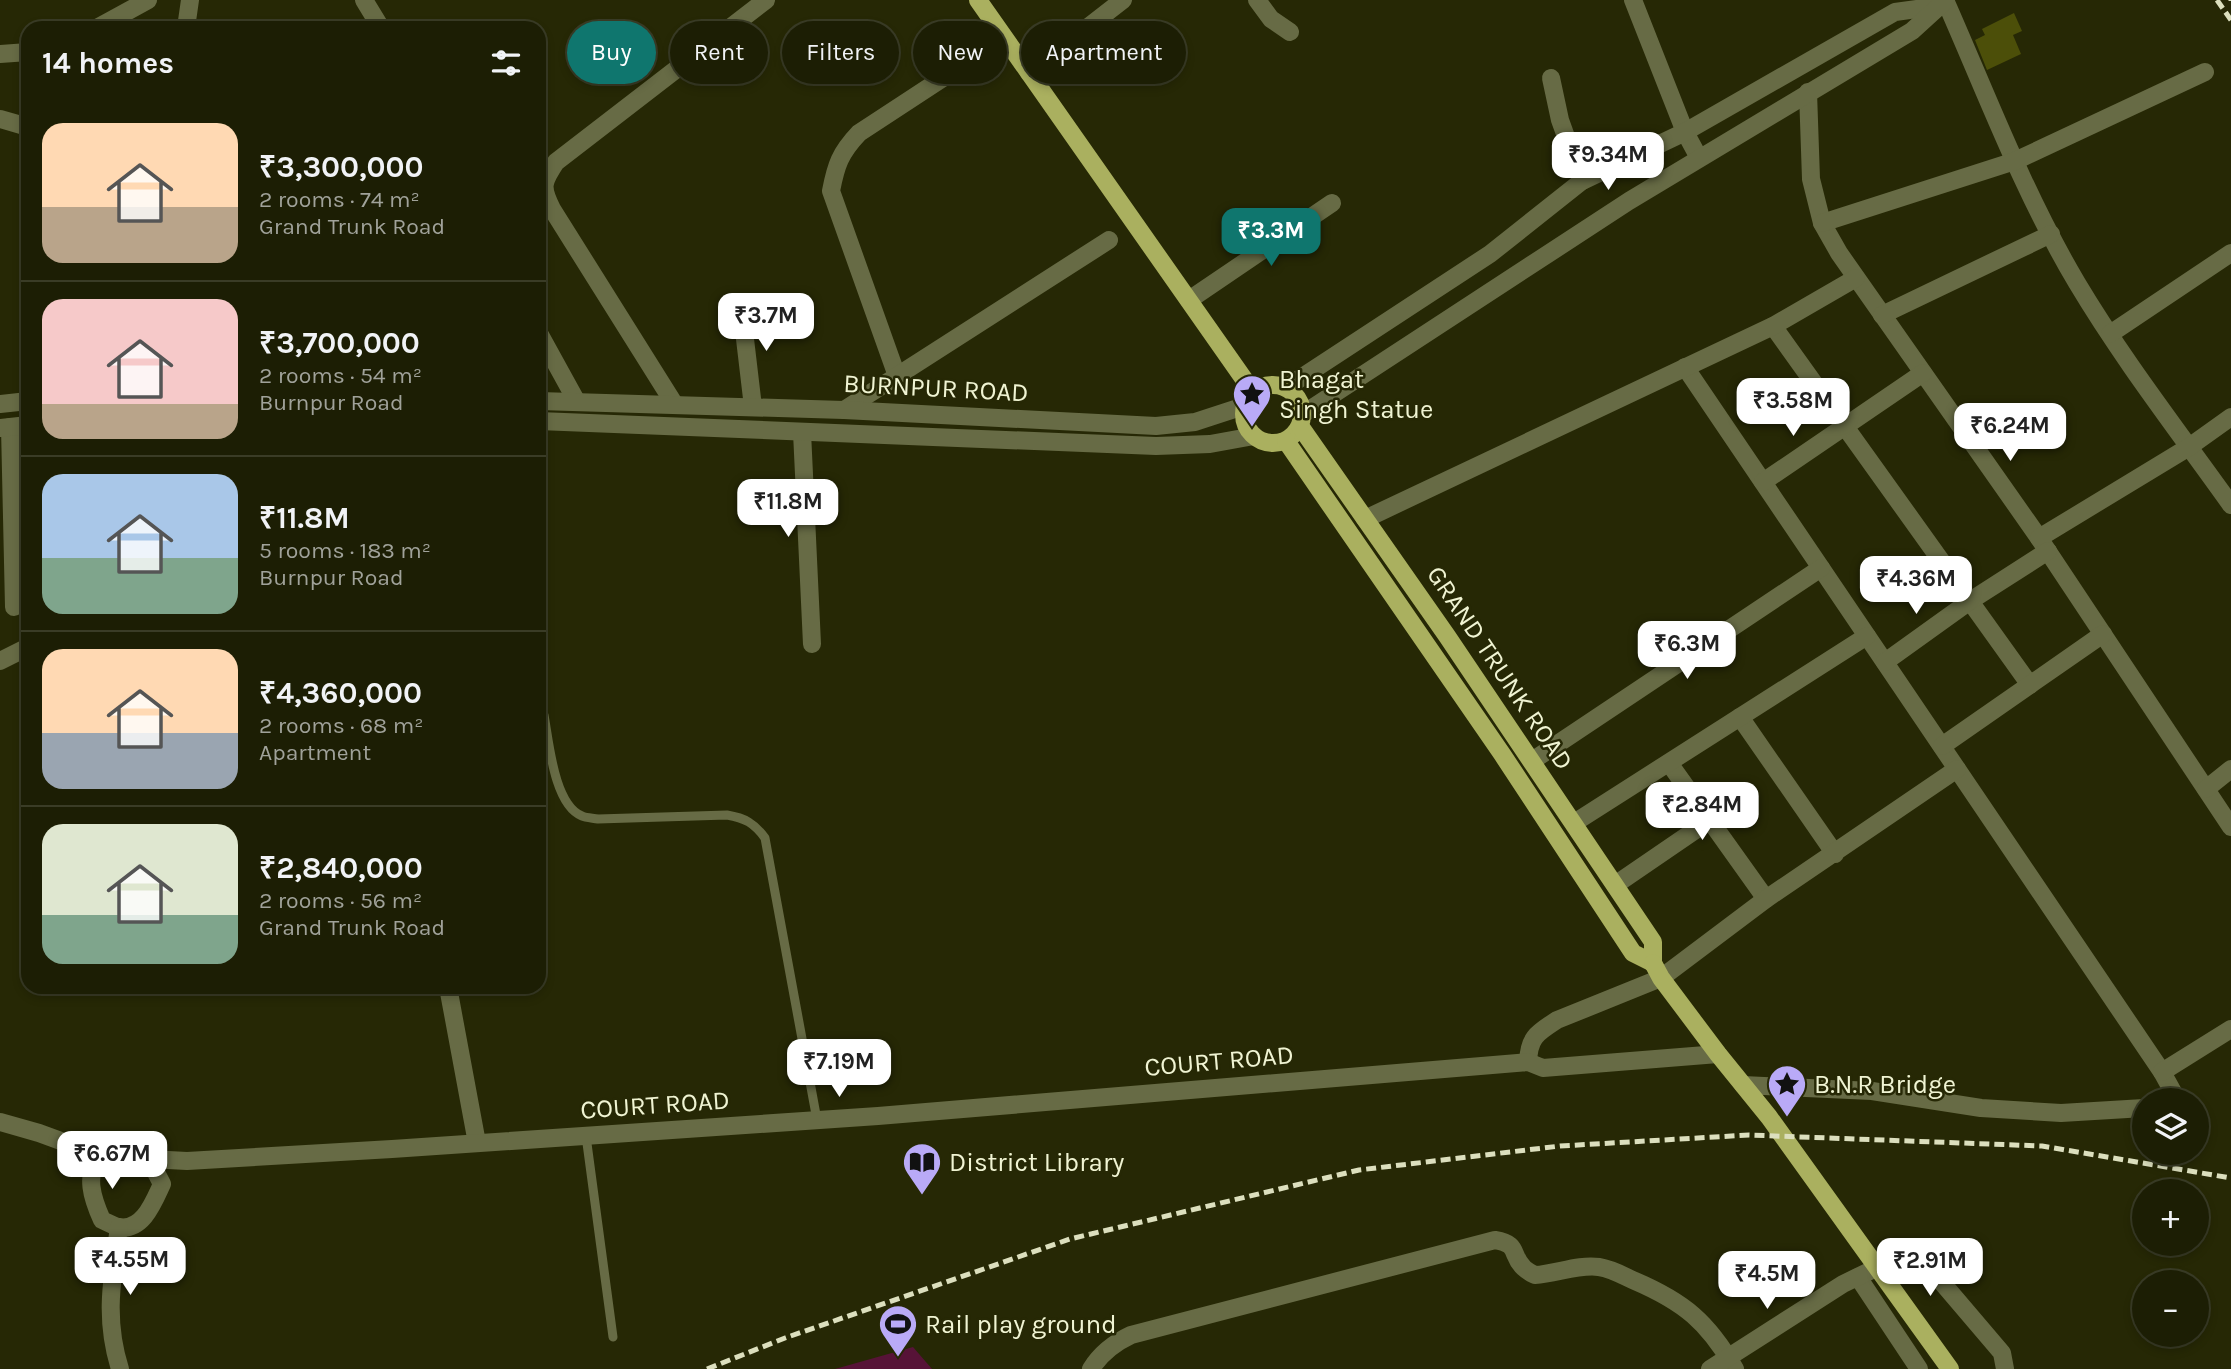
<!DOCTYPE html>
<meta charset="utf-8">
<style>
body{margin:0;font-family:Karla,sans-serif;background:#25270e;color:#f1f3f6;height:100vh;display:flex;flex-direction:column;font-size:26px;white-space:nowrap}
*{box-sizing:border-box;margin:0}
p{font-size:23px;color:#a0a29a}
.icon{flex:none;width:38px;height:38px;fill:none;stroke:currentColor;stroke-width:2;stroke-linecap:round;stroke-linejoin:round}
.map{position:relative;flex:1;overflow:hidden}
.drawer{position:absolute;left:21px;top:21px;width:525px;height:973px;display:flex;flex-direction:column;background:#1c1e04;border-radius:21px;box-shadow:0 4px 10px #0003,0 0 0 2px #3a3c26}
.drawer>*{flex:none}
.guide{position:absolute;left:567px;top:21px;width:665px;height:63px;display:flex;gap:14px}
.tools{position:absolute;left:2132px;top:1088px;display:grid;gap:14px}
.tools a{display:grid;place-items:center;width:77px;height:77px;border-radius:50%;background:#1c1e04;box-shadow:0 4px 10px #0003,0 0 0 2px #3a3c26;font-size:35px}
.price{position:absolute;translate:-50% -60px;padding:0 16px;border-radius:14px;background:#fff;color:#222;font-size:23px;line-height:46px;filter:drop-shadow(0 2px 4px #0008)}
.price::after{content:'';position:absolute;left:50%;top:42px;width:21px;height:16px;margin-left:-10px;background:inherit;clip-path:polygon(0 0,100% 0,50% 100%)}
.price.selected{background:#0f766e;color:#fff}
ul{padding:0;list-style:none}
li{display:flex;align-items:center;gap:21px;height:175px;padding:0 21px}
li+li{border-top:2px solid #3a3c26}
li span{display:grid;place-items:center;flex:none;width:196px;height:140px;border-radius:21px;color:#555}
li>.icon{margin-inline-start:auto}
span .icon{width:84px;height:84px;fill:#fffc;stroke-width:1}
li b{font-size:30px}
h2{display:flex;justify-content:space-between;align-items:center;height:84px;padding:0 21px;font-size:30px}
.tag{padding:0 24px;border-radius:32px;background:#1c1e04;box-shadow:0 4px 10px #0003,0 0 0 2px #3a3c26;font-size:24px;line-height:63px}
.tag.selected{background:#0f766e;color:#fff}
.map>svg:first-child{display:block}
</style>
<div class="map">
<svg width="2231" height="1369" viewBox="0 0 2231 1369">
<rect width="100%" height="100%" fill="#262805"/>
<path fill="#571337" d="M913,1347L932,1369H835Z"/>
<path fill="#4c4f09" d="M2014,13L2022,31L2013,35L2021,54L1987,70L1975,40L1985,35L1982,29Z"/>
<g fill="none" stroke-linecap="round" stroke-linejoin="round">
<g stroke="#676b45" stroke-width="9">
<path d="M544,715C549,742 554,805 582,816C586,818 593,818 598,819L727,815C745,818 754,823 765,838L817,1120"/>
<path d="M586,1136L613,1337"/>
</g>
<g stroke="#676b45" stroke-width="18">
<path d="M364,0L381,28"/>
<path d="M1257,0L1271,19L1290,32"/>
<path d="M1633,0L1685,132L1699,158"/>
<path d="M1945,0C1987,95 2024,194 2077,283C2123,360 2179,432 2231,505"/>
<path d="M97,28L148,0"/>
<path d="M186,28L190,0"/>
<path d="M0,54L28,52"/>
<path d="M1029,73L1123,0"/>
<path d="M1551,78L1560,120L1582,181"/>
<path d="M1808,92L1811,179L1822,223L1839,253L2039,538L2231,827"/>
<path d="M0,119L28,127"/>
<path d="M1822,223L2015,161L2205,72"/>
<path d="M1189,300L1332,203"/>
<path d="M741,305L753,407"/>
<path d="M1882,315L2051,234"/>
<path d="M1773,326L2030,685"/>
<path d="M539,333L577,402"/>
<path d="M2110,334L2231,253"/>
<path d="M1685,367L2162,1072L2178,1101"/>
<path d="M897,376L831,191C836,165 840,153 859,133L1004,38"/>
<path d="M675,405L552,209C541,187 542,183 556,162L766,0"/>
<path d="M844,410L1109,240"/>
<path d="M10,427L14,607"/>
<path d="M802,432L812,644"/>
<path d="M1763,482L1923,373"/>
<path d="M1365,519L1773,326L1856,278"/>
<path d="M2039,538L2189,447L2231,417"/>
<path d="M0,661L28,647"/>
<path d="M1885,662L1970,601L2048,551"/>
<path d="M1740,717L1835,854"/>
<path d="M1942,746L2103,634"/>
<path d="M1532,761L1821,568"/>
<path d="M1669,763L1766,899"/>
<path d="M2206,789L2231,769"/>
<path d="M1574,823L1867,636"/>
<path d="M1615,885L1710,820"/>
<path d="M1661,978L1766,899L1957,769"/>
<path d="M448,987L477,1143"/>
<path d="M2162,1072L2231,1029"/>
<path d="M1743,1085L1872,1091L1981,1108L2061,1113L2144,1108"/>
<path d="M0,1122L39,1133L99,1155"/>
<path d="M1858,1277L1919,1369"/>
<path d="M1091,1369C1101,1353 1114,1343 1131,1335L1495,1240C1520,1244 1510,1255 1524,1268C1527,1271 1531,1273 1535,1275C1556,1274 1578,1264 1599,1267C1612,1269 1624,1276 1635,1281C1684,1302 1708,1322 1735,1369"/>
<path d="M1710,1369L1843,1284L1905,1254L1933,1272L2002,1353L2005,1369"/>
</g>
<g stroke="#676b45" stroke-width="18">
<path d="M1287,387L1490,254L1582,181L1685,132L1895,12L1938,6"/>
<path d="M539,401L844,410L1156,426L1195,422L1244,406"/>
<path d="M0,404L28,401"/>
<path d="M1303,414L1629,201L1912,31L1946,0"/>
<path d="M539,421L1156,446L1210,444L1254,436"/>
<path d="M0,428L28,425"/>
<path d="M1528,1062C1529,1037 1537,1033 1557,1020L1661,978"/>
<path d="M149,1159L162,1184C154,1201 143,1232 118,1227C113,1226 107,1222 102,1220C92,1198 85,1176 99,1155L114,1152L133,1153L149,1159L187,1161L392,1149L878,1116L1528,1062L1543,1068L1718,1054"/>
<path d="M119,1227C112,1279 104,1319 120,1369"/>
</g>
<g stroke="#aab05f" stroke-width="18">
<path d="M978,0L1253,392"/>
<circle cx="1273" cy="414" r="29"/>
<path d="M1286,441L1502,754L1633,953L1653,963V942L1447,636L1300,426"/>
<path d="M1653,963L1661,978L1718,1054L1769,1117L1950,1369"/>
</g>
<g stroke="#dcdfbe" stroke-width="5" stroke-dasharray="10 5" stroke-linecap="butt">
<path d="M2217,0L2231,20"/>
<path d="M2231,0V1"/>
<path d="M707,1369L785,1338L1070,1239L1359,1170L1560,1146L1749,1135L2042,1146L2231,1178"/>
</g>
</g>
<defs>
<g id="sight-pin" transform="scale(2.0125)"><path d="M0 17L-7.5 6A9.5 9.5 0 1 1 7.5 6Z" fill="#b9aaf7" stroke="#262805"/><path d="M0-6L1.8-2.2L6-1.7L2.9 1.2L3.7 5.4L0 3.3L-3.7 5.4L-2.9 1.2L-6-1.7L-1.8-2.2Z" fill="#111"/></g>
<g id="library-pin" transform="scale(2.0125)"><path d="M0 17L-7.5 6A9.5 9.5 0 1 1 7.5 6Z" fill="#b9aaf7" stroke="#262805"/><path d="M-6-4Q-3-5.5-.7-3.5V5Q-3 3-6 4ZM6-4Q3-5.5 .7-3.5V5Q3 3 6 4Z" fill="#111"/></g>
<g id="stadium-pin" transform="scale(2.0125)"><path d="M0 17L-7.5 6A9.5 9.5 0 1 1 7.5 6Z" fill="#b9aaf7" stroke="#262805"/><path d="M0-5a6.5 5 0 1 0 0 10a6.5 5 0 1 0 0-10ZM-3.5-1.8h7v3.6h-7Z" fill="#111"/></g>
</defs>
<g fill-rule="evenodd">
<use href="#sight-pin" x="1252" y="394"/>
<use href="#sight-pin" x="1787" y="1084"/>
<use href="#library-pin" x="922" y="1162"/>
<use href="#stadium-pin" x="898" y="1324"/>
</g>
<g text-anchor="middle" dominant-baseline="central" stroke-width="5" stroke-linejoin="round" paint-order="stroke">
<g font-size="26" fill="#f0f4d3" stroke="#262805" text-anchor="start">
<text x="1279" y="379">Bhagat<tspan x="1279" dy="30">Singh Statue</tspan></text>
<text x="1814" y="1084">B.N.R Bridge</text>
<text x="949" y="1162">District Library</text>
<text x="925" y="1324">Rail play ground</text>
</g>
<g font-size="26" fill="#f0f4d3" stroke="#262805">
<text transform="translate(936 388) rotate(3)">BURNPUR ROAD</text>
<text transform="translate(1500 668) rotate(56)">GRAND TRUNK ROAD</text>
<text transform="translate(1219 1061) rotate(-5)">COURT ROAD</text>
<text transform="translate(655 1105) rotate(-4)">COURT ROAD</text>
</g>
</g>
</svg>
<div class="tools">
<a><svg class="icon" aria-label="layers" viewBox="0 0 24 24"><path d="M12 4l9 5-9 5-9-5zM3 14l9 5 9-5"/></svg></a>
<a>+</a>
<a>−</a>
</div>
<b class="price" style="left:1608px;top:192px">₹9.34M</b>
<b class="price selected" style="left:1271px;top:268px">₹3.3M</b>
<b class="price" style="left:766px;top:353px">₹3.7M</b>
<b class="price" style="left:1793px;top:438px">₹3.58M</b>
<b class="price" style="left:2010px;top:463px">₹6.24M</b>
<b class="price" style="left:788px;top:539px">₹11.8M</b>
<b class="price" style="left:1916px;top:616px">₹4.36M</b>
<b class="price" style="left:1687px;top:681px">₹6.3M</b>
<b class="price" style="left:1702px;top:842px">₹2.84M</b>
<b class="price" style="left:839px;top:1099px">₹7.19M</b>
<b class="price" style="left:112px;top:1191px">₹6.67M</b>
<b class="price" style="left:130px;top:1297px">₹4.55M</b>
<b class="price" style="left:1930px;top:1298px">₹2.91M</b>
<b class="price" style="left:1767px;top:1311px">₹4.5M</b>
<div class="guide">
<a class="tag selected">Buy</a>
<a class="tag">Rent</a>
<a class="tag">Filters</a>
<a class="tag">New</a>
<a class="tag">Apartment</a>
</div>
<section class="drawer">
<h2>14 homes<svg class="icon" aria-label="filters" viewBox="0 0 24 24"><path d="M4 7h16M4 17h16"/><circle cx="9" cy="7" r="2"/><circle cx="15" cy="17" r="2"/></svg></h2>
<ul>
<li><span style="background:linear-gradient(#ffd9b3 60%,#b9a48a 0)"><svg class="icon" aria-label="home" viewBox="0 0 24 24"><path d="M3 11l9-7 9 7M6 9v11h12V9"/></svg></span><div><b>₹3,300,000</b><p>2 rooms · 74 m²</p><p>Grand Trunk Road</p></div></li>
<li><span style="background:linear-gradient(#f6c9c9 75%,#b9a48a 0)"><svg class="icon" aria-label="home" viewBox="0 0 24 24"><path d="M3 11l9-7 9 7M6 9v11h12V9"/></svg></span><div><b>₹3,700,000</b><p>2 rooms · 54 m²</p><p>Burnpur Road</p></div></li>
<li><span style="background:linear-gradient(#a9c7e8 60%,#7fa58c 0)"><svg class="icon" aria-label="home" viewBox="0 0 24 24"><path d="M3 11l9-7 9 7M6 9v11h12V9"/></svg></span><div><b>₹11.8M</b><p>5 rooms · 183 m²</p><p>Burnpur Road</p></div></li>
<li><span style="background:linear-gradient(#ffd9b3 60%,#9aa5b1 0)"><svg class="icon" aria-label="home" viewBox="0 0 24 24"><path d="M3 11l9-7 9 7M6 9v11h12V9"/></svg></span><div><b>₹4,360,000</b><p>2 rooms · 68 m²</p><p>Apartment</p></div></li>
<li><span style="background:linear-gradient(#dfe7d0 65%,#7fa58c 0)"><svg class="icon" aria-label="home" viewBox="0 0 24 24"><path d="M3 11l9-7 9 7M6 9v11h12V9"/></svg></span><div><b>₹2,840,000</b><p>2 rooms · 56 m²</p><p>Grand Trunk Road</p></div></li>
</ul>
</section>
</div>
